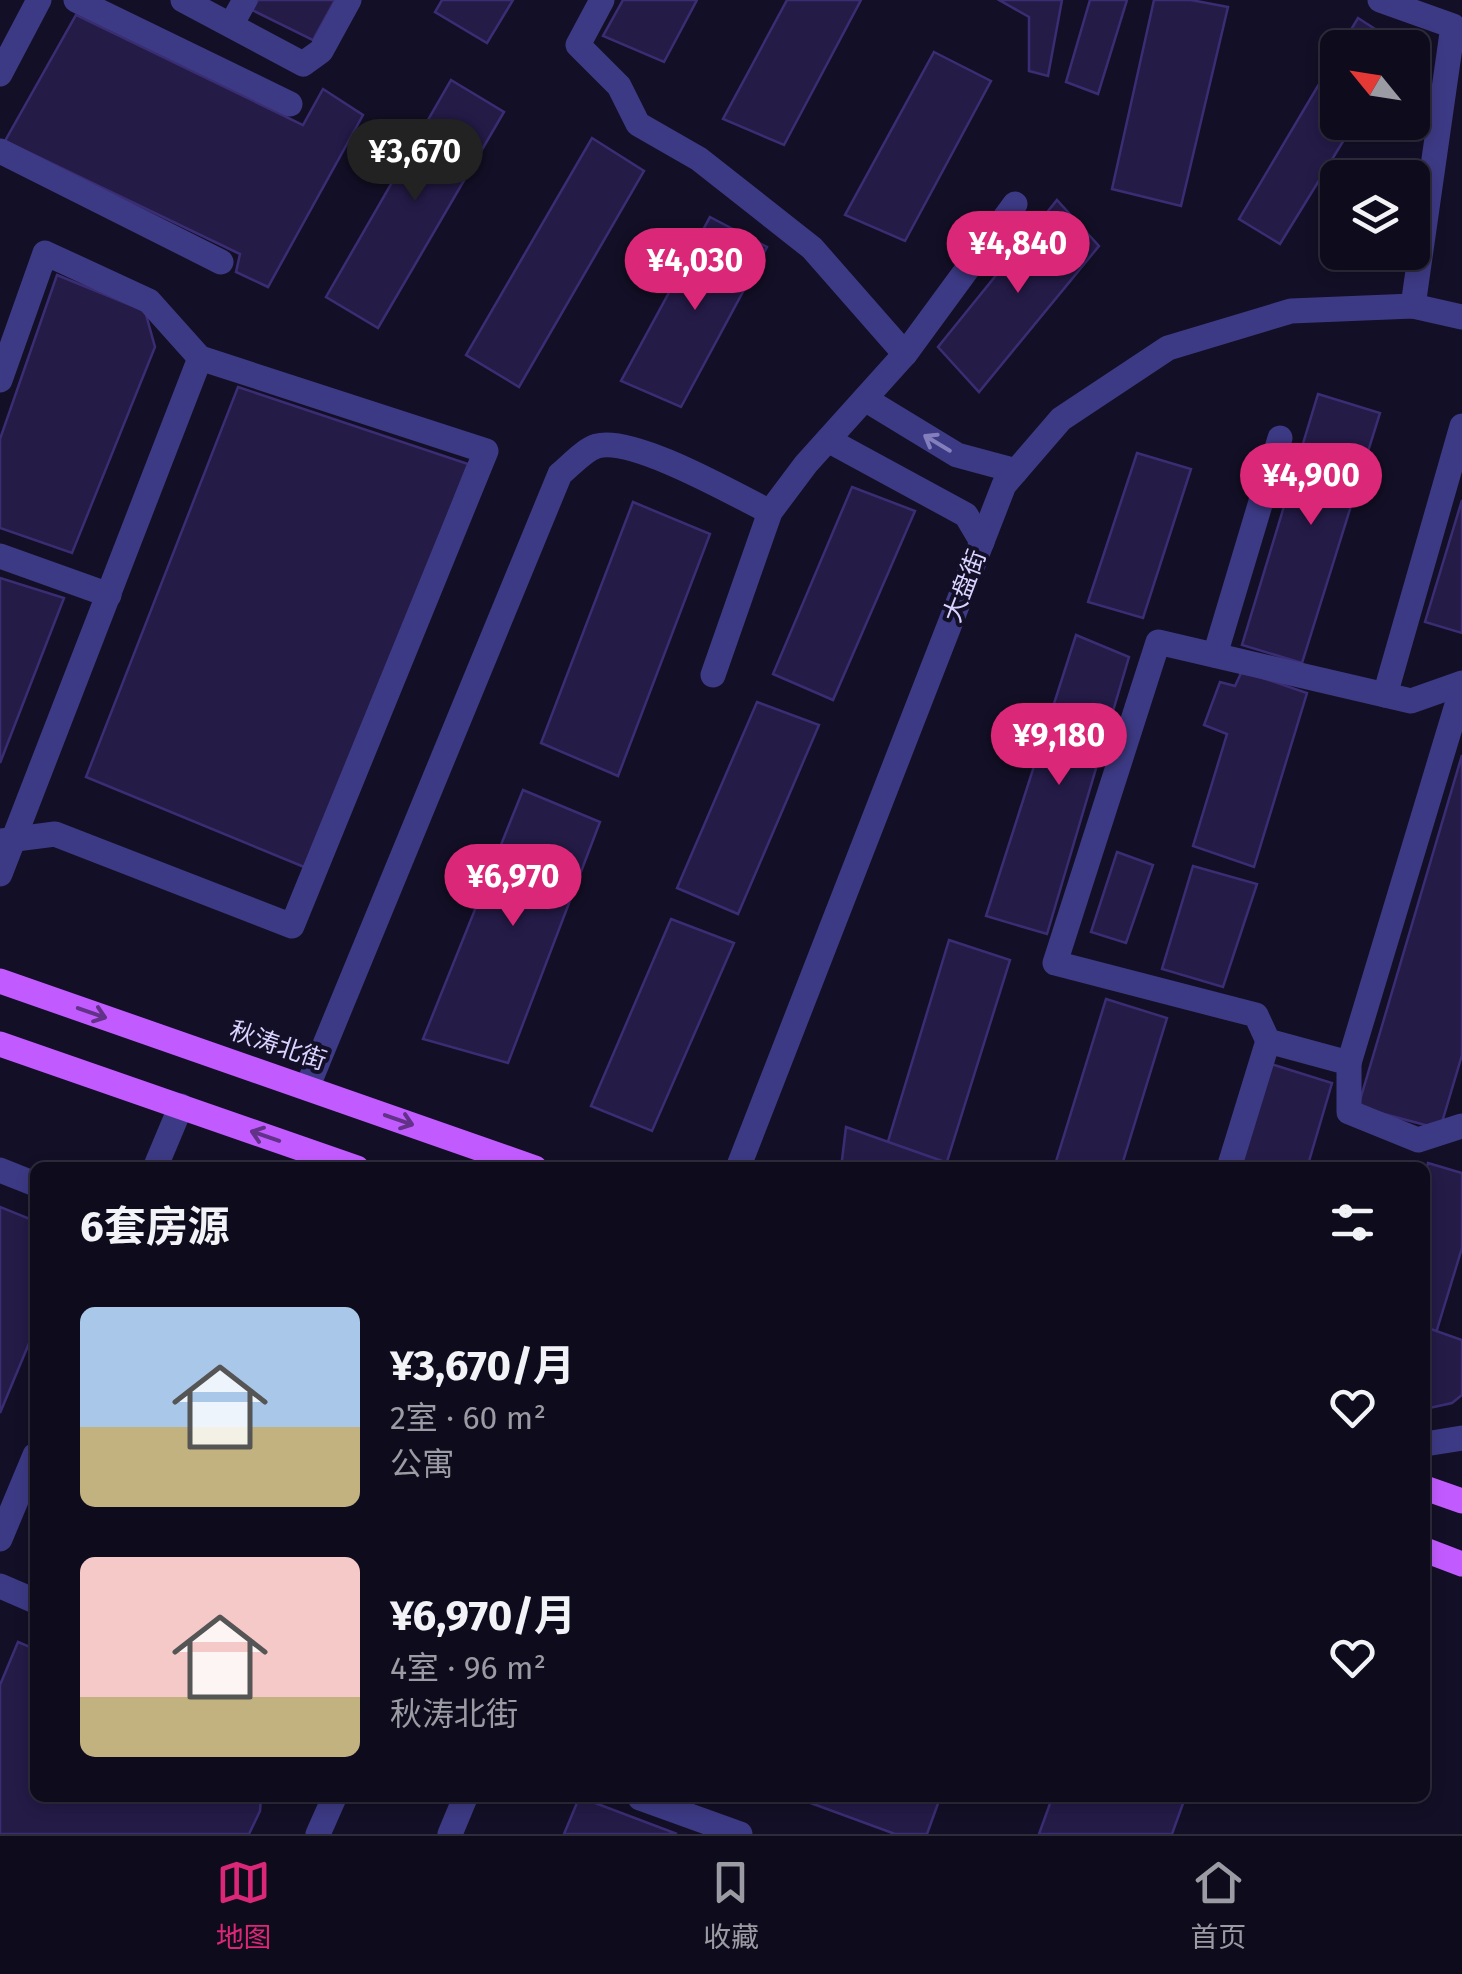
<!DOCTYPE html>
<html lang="zh">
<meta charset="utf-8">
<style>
body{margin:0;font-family:"Fira Sans","Noto Sans SC",sans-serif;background:#1c1929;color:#f1f3f6;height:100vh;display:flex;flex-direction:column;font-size:38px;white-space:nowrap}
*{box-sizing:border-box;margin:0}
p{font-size:32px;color:#9b9ba3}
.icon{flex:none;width:55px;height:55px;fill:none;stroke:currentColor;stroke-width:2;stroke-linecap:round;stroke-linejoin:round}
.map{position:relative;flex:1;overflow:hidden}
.sheet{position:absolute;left:30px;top:1162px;width:1400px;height:640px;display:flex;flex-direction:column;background:#0e0b1c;border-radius:15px;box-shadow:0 5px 15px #0003,0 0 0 2px #2e2b3b}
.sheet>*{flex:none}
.needle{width:65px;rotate:300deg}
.fabs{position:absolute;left:1320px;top:30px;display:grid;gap:20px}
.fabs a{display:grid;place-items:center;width:110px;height:110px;border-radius:15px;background:#0e0b1c;box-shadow:0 5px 15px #0003,0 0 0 2px #2e2b3b;font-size:50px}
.price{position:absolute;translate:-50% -85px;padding:0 22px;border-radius:35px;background:#db2777;color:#fff;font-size:32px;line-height:65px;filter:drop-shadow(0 2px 5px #0008)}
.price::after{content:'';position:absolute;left:50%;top:60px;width:30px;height:22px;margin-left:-15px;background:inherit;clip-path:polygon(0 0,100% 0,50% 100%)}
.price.selected{background:#222;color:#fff}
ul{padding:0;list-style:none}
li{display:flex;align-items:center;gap:30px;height:250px;padding:0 50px}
li span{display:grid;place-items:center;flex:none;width:280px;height:200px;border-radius:15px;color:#555}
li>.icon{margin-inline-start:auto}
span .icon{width:120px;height:120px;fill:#fffc;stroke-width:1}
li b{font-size:42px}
h2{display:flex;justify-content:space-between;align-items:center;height:120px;padding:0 50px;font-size:42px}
.dock{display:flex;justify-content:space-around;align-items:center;height:140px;border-top:2px solid #2e2b3b;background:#0e0b1c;font-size:28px;color:#9b9ba3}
.dock a{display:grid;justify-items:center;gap:5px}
.dock .selected{color:#db2777}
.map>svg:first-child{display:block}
</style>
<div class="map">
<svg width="1462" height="1834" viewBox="0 0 1462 1834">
<rect width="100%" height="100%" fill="#130f26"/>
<g fill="#241b47" stroke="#3b2d73" stroke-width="2.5">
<path d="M258,0H335L313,40L252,10Z"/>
<path d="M442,0H513L487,43L435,12Z"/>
<path d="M623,0H697L664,62L603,36Z"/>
<path d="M787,0H861L784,145L723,119Z"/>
<path d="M999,0H1062L1048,76L1029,71V17Z"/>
<path d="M1090,0H1127L1098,94L1066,82Z"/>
<path d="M1154,0H1191L1228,7L1181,206L1112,189Z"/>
<path d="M76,15L303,125L323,89L363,115L268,287L236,272L240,254L5,141Z"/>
<path d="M1358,18L1403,47L1402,48H1340Z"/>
<path d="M934,52L991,81L905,241L845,215Z"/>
<path d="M1338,52V122H1355L1280,244L1239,219Z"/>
<path d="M451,80L504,112L378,328L326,297Z"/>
<path d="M592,138L644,171L519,387L466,355Z"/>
<path d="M1057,200L1099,246L979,392L938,347Z"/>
<path d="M710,217L767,247L681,407L621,381Z"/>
<path d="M57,275L145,311L155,347L72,553L0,528V439Z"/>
<path d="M238,387L468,464L309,869L86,777Z"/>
<path d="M1318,394L1380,413L1302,663L1242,645Z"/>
<path d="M1137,453L1191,469L1143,618L1088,602Z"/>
<path d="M852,487L915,511L833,700L773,674Z"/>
<path d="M1462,500V633L1425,622Z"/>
<path d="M633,502L710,534L618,776L541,743Z"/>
<path d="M0,578L64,598L0,763Z"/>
<path d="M1076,635L1129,657L1047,934L986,916Z"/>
<path d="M1242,671L1307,693L1254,867L1193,846L1227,734L1204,725L1220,682L1235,686Z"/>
<path d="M757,702L819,725L738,914L677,888Z"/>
<path d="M1462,755V1055L1440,1129L1358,1107Z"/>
<path d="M523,790L600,822L508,1063L423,1039Z"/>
<path d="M1117,852L1153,865L1126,943L1091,932Z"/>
<path d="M1193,866L1257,884L1223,987L1162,969Z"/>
<path d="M671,919L734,943L652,1131L591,1106Z"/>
<path d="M949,940L1010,960L945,1168H880Z"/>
<path d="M1106,999L1167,1018L1121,1168H1054Z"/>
<path d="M1271,1064L1332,1083L1307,1168H1240Z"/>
<path d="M846,1127L962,1168H841Z"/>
<path d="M1428,1163L1462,1173V1248L1425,1369V1174Z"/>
<path d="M0,1207L35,1221V1329L0,1413Z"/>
<path d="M1425,1327L1462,1340V1395L1452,1403L1425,1409Z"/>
<path d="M18,1642L35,1649V1798H261L260,1811L249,1834H0V1685Z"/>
<path d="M579,1798H582L677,1834H564Z"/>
<path d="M797,1798H940L927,1834H895Z"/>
<path d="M1052,1798H1185L1172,1834H1039Z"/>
</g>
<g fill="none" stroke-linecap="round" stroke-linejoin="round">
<g stroke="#3d3a85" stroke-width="25">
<path d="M76,0L290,104"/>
<path d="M183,0L303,64L321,51L349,0"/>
<path d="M602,0L578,45L619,86L638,124L699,159L812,248L905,354"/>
<path d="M1380,0L1453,26L1413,306"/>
<path d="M231,25L245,0"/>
<path d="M0,74L39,0"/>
<path d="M0,151L221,262"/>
<path d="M0,380L45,253L149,301L200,358L486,451L292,926L55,834L0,841"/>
<path d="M865,399L957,455L1016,471"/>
<path d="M828,440L966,515L982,542"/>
<path d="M0,556L109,595"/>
<path d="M1215,655L1280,438"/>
<path d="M713,675L770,512L806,464L905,354L1015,204"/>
<path d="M1462,683L1411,701L1158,642L1055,963L1256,1015L1268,1041L1349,1063V1112L1418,1140L1462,1126"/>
<path d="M1385,695L1462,426"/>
<path d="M0,874L200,358"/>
<path d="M1349,1063L1462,688"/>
<path d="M307,1088L560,474C570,466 584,450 597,446C633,436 734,494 770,512"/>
<path d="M155,1168L181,1106"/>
<path d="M738,1168L1004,485L1061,419L1168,348L1291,311L1413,306L1462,317"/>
<path d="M1229,1168L1268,1041"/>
<path d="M0,1170L35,1184"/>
<path d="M1425,1444L1462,1438"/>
<path d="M0,1539L35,1455"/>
<path d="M0,1586L35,1601"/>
<path d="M640,1798L740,1834"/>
<path d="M318,1834L334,1798"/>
<path d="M450,1834L465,1798"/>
</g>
<g stroke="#c25bff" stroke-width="25">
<path d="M0,981L535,1168"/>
<path d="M0,1044L357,1168"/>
<path d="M1425,1488L1462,1501"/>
<path d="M1425,1550L1462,1564"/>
</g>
</g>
<defs><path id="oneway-shaft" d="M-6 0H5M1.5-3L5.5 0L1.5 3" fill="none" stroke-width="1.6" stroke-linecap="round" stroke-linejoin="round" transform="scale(2.5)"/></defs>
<use stroke="#837fbc" href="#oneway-shaft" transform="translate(937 443) rotate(-149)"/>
<g stroke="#623188">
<use href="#oneway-shaft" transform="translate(92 1013) rotate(19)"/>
<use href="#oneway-shaft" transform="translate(399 1120) rotate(19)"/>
<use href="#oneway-shaft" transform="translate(265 1136) rotate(-161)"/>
</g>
<g text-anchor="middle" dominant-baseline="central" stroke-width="8" stroke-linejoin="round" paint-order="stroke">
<g font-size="25" fill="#d9d4ff" stroke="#130f26">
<text transform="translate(965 586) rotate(-69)">大盘街</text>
<text transform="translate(278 1046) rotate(19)">秋涛北街</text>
</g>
</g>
</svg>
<div class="fabs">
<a><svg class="needle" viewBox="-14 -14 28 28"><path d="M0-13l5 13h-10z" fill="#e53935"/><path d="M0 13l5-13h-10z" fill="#9b9ba3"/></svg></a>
<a><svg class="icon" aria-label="layers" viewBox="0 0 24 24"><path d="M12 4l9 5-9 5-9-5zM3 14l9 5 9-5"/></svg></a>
</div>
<b class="price selected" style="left:415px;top:204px">¥3,670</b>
<b class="price" style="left:1018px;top:296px">¥4,840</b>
<b class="price" style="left:695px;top:313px">¥4,030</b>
<b class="price" style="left:1311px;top:528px">¥4,900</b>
<b class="price" style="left:1059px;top:788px">¥9,180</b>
<b class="price" style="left:513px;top:929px">¥6,970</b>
<section class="sheet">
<h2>6套房源<svg class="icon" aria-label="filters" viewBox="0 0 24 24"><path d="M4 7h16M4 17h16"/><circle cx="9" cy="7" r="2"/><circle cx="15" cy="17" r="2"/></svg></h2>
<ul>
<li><span style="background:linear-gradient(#a9c7e8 60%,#c2b280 0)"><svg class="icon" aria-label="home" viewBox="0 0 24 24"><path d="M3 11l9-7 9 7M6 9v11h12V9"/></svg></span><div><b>¥3,670/月</b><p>2室 · 60 m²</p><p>公寓</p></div><svg class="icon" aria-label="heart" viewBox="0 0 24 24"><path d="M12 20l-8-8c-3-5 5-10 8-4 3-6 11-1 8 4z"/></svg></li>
<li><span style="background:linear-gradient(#f6c9c9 70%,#c2b280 0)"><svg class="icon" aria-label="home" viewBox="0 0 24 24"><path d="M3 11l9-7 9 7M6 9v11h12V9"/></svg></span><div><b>¥6,970/月</b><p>4室 · 96 m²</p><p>秋涛北街</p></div><svg class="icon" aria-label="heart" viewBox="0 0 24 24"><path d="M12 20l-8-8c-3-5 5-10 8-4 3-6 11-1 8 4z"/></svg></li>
</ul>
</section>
</div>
<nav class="dock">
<a class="selected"><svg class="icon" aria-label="map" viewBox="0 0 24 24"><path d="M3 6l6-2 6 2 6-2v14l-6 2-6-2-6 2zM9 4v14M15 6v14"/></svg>地图</a>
<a><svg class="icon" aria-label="saved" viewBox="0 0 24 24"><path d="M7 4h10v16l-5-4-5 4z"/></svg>收藏</a>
<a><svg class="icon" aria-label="home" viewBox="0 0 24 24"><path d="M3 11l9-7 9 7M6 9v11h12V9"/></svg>首页</a>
</nav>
